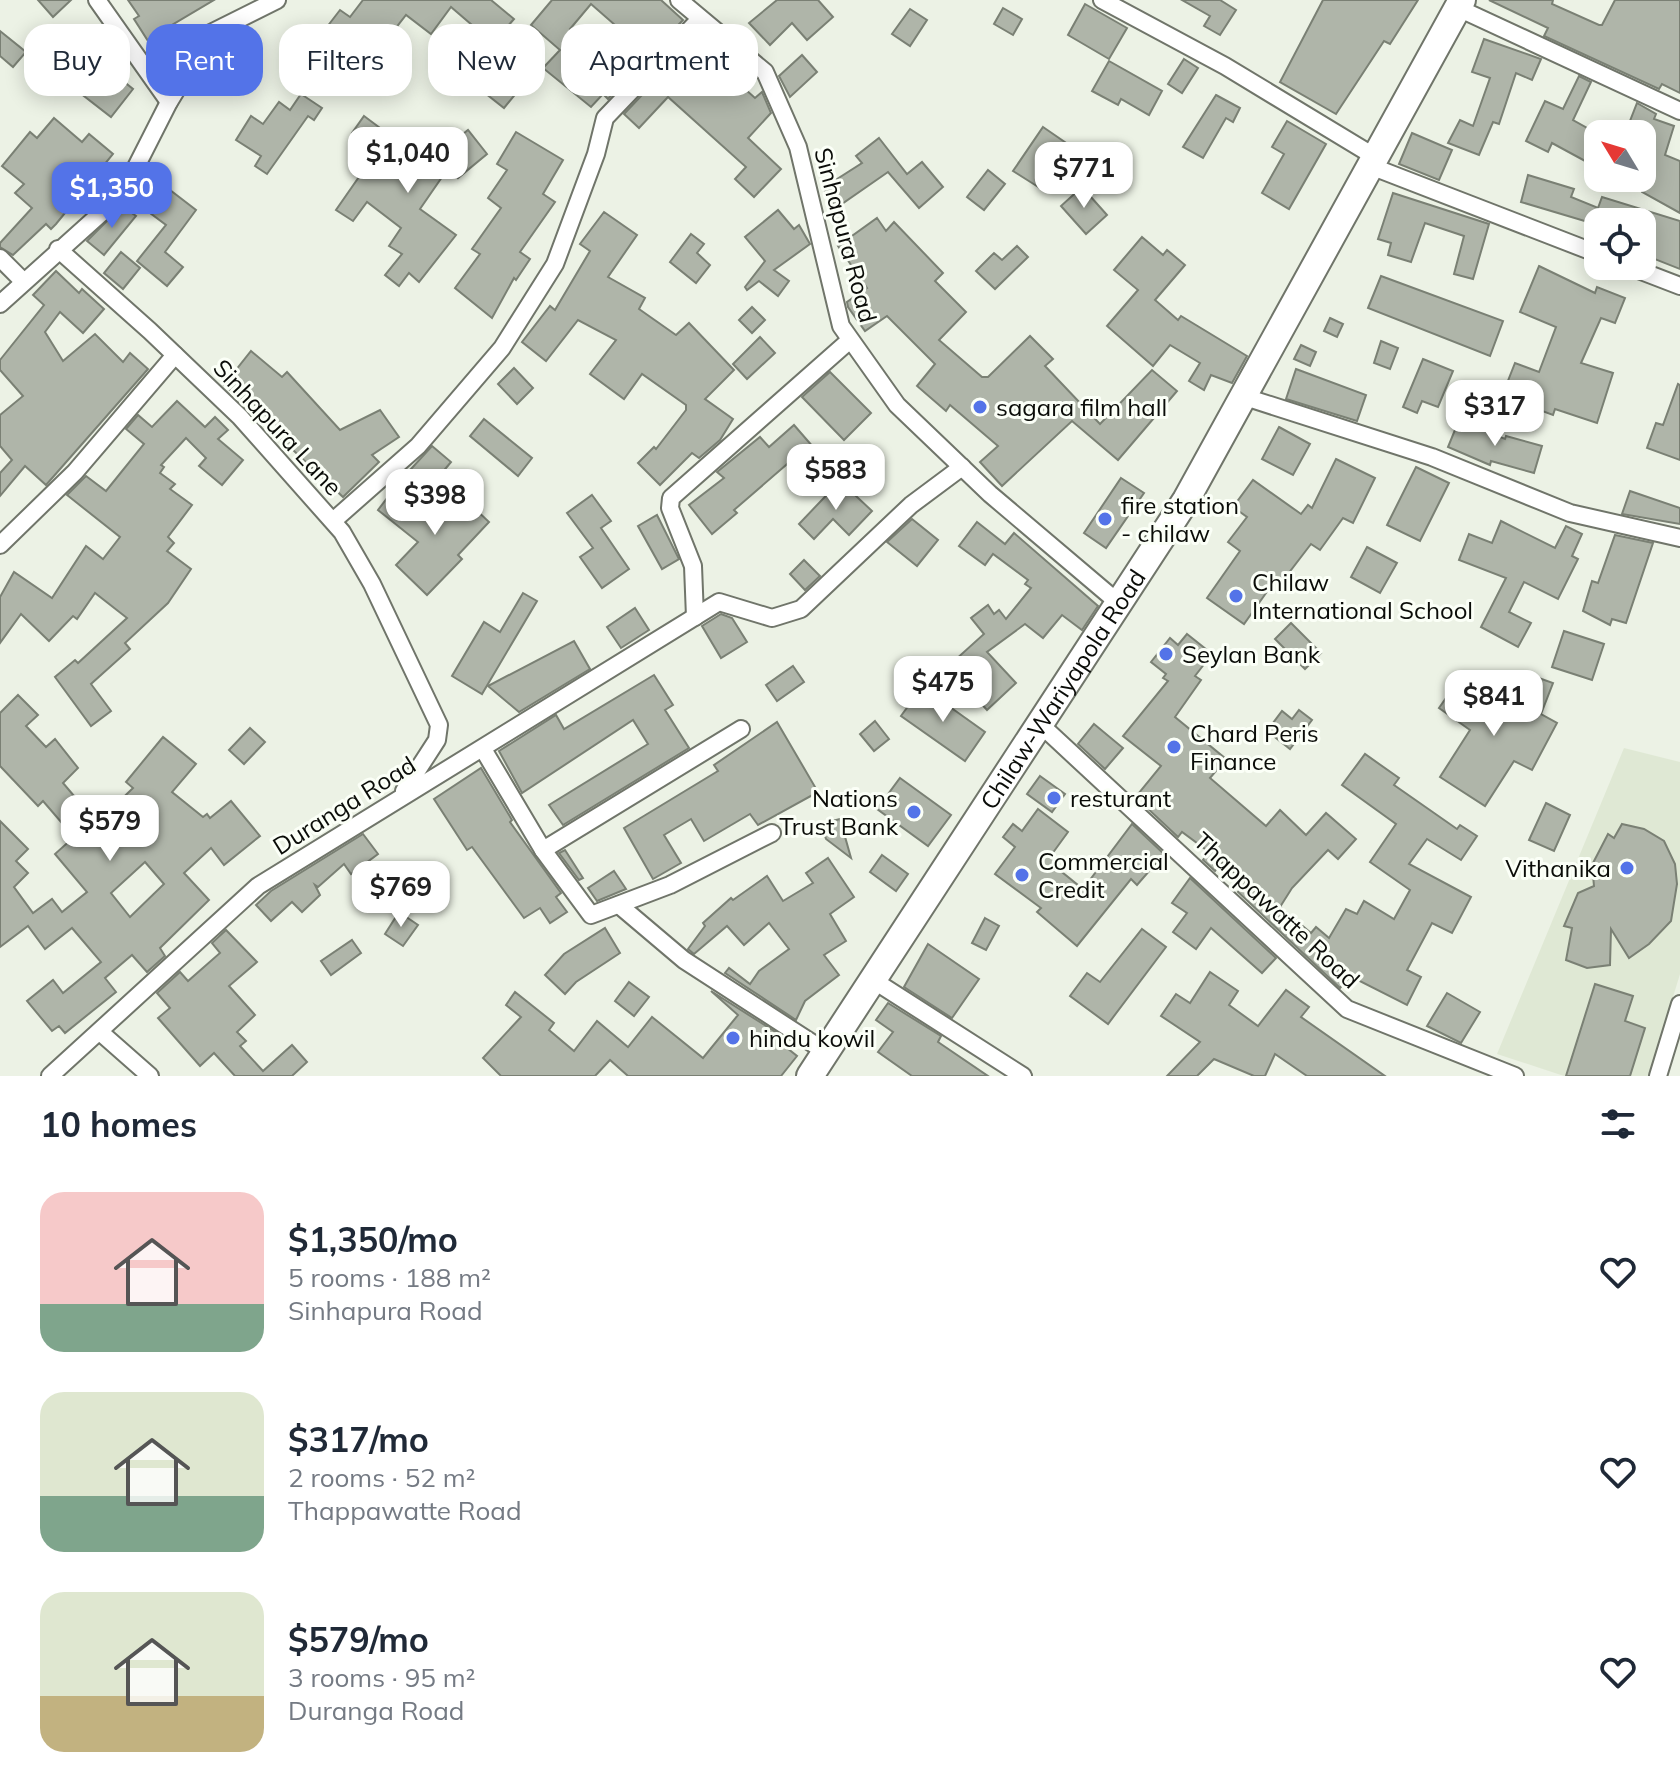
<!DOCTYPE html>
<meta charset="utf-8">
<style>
body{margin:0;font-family:Mulish,sans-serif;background:#f6f6f7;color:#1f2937;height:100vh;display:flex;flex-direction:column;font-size:30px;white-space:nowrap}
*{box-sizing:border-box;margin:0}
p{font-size:26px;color:#747a83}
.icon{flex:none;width:44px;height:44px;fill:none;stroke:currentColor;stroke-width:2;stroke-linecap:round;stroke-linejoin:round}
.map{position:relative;height:1076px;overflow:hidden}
.details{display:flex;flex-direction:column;background:#fff;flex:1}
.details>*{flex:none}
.top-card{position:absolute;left:24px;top:24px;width:800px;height:72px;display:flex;gap:16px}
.needle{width:52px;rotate:308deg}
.tools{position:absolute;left:1584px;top:120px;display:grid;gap:16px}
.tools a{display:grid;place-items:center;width:72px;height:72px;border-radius:16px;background:#fff;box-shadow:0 4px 20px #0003;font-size:40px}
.price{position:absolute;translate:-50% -68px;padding:0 18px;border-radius:16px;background:#fff;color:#222;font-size:26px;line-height:52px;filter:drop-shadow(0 2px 4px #0008)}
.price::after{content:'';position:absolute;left:50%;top:48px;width:24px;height:18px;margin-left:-12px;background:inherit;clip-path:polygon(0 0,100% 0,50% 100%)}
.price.active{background:#5373e8;color:#fff}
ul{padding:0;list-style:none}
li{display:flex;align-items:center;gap:24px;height:200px;padding:0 40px}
li span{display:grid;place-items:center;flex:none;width:224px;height:160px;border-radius:24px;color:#555}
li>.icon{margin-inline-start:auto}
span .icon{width:96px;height:96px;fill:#fffc;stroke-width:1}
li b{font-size:34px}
h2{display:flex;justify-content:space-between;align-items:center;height:96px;padding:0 40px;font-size:34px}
.tag{padding:0 28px;border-radius:24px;background:#fff;box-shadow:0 4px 20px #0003;font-size:28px;line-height:72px}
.tag.active{background:#5373e8;color:#fff}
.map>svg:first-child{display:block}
</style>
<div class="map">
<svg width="1680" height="1076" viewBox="0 0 1680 1076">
<rect width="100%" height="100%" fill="#ecf2e5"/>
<path fill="#dfe8d4" d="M1624,748L1680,762V974L1649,1076H1564L1497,1054Z"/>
<g fill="#afb5a9" stroke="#7a8074" stroke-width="2" fill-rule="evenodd">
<path d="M38,0H71L53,17Z"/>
<path d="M128,0H214L167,28L169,32L150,44L134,19L139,16Z"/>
<path d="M363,0H491L514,19L493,43L451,7L431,34L406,15L346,92L321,73L338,49L320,36L340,10L350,17Z"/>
<path d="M552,0H661L683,20L608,99L603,94L591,107L543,68L560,50L531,25ZM591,4L623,32L601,57L570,29Z"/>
<path d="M777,0H818L833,17L807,40L792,23L770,45L749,23Z"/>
<path d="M1182,0H1220L1236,10L1220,35L1204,26L1210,16Z"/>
<path d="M1323,0H1418L1390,44L1384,41L1336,114L1280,82Z"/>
<path d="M1489,0H1553L1552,4L1599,25H1602L1615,0H1680V93L1662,84L1659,89L1544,36L1548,28Z"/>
<path d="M1085,4L1127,28L1109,59L1068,35Z"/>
<path d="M1003,8L1022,19L1013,35L994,24Z"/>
<path d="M910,9L927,20L910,46L892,34Z"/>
<path d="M0,31L26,52L13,67L0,56Z"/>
<path d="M696,38L711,51L707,55L755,98L762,92L771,113L748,138L781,169L754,197L735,179L746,167L668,97L639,128L624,114Z"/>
<path d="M1484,39L1541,59L1532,80L1516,73L1499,124L1493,122L1479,155L1448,143L1460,120L1473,126L1490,78L1472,72Z"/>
<path d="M488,49L527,80L504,108L466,78Z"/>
<path d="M802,55L817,72L790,97L779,76Z"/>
<path d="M1184,59L1198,68L1182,93L1168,84Z"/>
<path d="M1109,61L1162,91L1149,115L1121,99L1118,105L1092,91Z"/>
<path d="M79,66L99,81L108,69L133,89L111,117L66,82Z"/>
<path d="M1579,76L1591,82L1573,120L1598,134V168L1552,143L1548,152L1526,141L1545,101L1563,109Z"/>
<path d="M301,94L322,108L314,120L308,116L267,174L255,166L261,156L236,140L251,116L263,124L279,102L290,110Z"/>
<path d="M1216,95L1240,108L1233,122L1226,118L1203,158L1183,147Z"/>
<path d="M1637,103L1656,114L1654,119L1674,126L1665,155L1680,161V213L1642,192V141L1647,128L1630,121Z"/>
<path d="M364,116L427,163L468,130L487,154L458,178L449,167L420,209L456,235L419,282L409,273L399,286L385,275L402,254L389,246L401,228L367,202L353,221L336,210L377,151L352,133Z"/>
<path d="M54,118L82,142L89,134L113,154L56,224L51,229L46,224L13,255L0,247V243L32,208L15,193L24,184L2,166L30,132L37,138Z"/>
<path d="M1287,121L1326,144L1289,209L1262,193L1284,154L1272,147Z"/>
<path d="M1043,127L1072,147L1043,190L1013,171Z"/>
<path d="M516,132L563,160L543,194L555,202L520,252L530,259L516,280L514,278L492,318L455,288L480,254L472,249L501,208L488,198L507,170L497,164Z"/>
<path d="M1412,133L1452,150L1439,180L1399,164Z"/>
<path d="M879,138L907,174L922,162L943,187L919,208L888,172L836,208L823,188L862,163L856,156Z"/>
<path d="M988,170L1005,184L984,210L967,197Z"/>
<path d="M1528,175L1574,189L1571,197L1598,208L1602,197L1680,221V269L1642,254L1654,222L1598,225L1521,202Z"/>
<path d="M157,180L196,210L165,252L183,267L167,286L137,261L166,225L138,204Z"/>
<path d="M1082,187L1107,215L1086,234L1061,206Z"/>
<path d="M1393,193L1489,224L1473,279L1454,274L1464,236L1425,223L1411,262L1388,255L1391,243L1378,239Z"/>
<path d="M122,206L136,216L104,255L87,241Z"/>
<path d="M778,210L794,229L799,225L810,244L774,270L789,281L778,296L759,281L747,290L745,287L765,261L745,237Z"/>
<path d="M604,212L637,235L608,277L645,298L639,309L676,335L689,323L734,370L705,399L733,419L720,440L699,458L692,453L660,485L638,463L654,447L656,449L686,410V405L642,374L624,399L590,374L616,340L578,320L546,361L522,342L550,306L555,310L590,251L580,244Z"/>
<path d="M877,218L886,231L894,222L943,273L935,281L966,312L939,340L982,377H988L1030,336L1053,359L1045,366L1100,424L1152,370L1177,391L1118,460L1072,421L1002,486L980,462L998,446L950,405L946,411L917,386L935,364L887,316L865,331L848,307L847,302L867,288L838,246Z"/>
<path d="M691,234L704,244L697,253L710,265L696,283L670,262Z"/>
<path d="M1142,237L1163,255L1167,250L1185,265L1155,300L1178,320L1181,316L1247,356L1232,383L1211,375L1204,390L1189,381L1200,363L1170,345L1153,366L1107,326L1138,290L1114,270Z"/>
<path d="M1017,246L1028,257L995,289L976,271L994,253L1002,260Z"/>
<path d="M121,252L140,268L123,289L104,273Z"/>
<path d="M1539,266L1595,293L1597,287L1625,298L1615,323L1601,318L1581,363L1613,373L1597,423L1555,409L1553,415L1502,396L1515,363L1539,372L1556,327L1520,312Z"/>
<path d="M56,271L79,293L82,289L104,309L83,333L60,312L45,332L63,361L95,334L123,362L130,353L148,369L46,485L25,466L0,496V473L12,460L0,446V415L23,396L0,370V360L44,305L33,295Z"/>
<path d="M1381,276L1503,321L1490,356L1368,308Z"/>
<path d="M752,307L765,320L752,333L739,320Z"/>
<path d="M1330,318L1343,324L1337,337L1324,331Z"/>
<path d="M760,337L775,353L747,379L733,364Z"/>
<path d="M1381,341L1398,348L1390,369L1374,363Z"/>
<path d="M1301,345L1316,352L1310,366L1294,359Z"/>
<path d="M251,351L282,377L287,372L340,430L380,410L399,437L372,455L379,462L343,497L277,435L281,430L252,402L249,405L224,385Z"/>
<path d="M1423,359L1453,371L1438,407L1422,401L1417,413L1403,407Z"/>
<path d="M514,368L533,388L517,404L498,384Z"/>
<path d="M1296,369L1366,395L1357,421L1286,399Z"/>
<path d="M830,372L871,413L844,440L802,397Z"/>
<path d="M1678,384L1680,385V460L1647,448L1656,423L1663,425Z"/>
<path d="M177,401L205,427L215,417L228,430L218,439L243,460L222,485L199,466L206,458L186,438L161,465L164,467L160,473L175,484L170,489L192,505L168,537L174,543L167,551L191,569L168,603L125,643L130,649L91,684L111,711L91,726L55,677L75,660L78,663L127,618L95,593L77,619L73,616L49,641L21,614L0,643V597L14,572L52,598L86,546L103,559L120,537L67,495L86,476L106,491L144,444L126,429L138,415L152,427Z"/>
<path d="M484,419L532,458L518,476L470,436Z"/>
<path d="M1459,420L1505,439L1506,436L1542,446L1534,473L1491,461L1490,465L1448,447Z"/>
<path d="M794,425L820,455L803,470L793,459L734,510L737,513L712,534L689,505L724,478L717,472L760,437L769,447Z"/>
<path d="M1279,427L1310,444L1293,475L1262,459Z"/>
<path d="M432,446L451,462L431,486L411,469Z"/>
<path d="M1336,459L1375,478L1353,523L1343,518L1320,550L1311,544L1281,583L1276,579L1244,624L1207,598L1240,551L1228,542L1247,517L1233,507L1253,480L1301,514L1308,505L1312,508Z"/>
<path d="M1416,467L1449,483L1420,541L1387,525Z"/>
<path d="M1121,478L1144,493L1106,548L1084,533Z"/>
<path d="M840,481L872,511L849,535L833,519L814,539L799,524Z"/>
<path d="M453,488L489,522L458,555L462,559L427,595L396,565L418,542L378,510L391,493L424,519Z"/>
<path d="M1630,491L1680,508V524L1622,514Z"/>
<path d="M592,495L611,521L601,528L629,569L602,588L580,557L593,548L567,513Z"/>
<path d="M657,515L679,559L662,569L638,526Z"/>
<path d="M912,519L938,540L917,566L887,542Z"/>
<path d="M1501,521L1555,548L1566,526L1582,534L1572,556L1578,559L1558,599L1524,582L1509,612L1531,623L1518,647L1481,627L1506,578L1459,560L1469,534L1492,543Z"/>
<path d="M977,522L1005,544L1014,533L1098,606L1082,630L1062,615L1043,638L1025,624L987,652L1016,683L987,710L967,688L973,682L954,661L984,634L971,618L988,605L994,614L999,610L1006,619L1031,588L1025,584L1028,580L993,554L985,565L959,546Z"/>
<path d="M1615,535L1653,543L1626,623L1612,619L1610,625L1583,611L1592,581L1598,583Z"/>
<path d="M1367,547L1397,563L1380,593L1351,577Z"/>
<path d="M804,560L820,576L805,590L790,574Z"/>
<path d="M523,593L537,601L482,694L452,676L484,622L500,632Z"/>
<path d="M635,608L649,630L621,648L607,627Z"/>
<path d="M721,614L732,618L747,642L721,658L702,626Z"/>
<path d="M1291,623L1321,653L1305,669L1275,639Z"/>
<path d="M1564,631L1604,644L1592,680L1552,667Z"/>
<path d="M1187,634L1212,654L1195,676L1201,680L1175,717L1226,759L1210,778L1266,826L1280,810L1306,835L1326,813L1356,839L1338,859L1328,850L1292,888L1280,907L1311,933L1316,927L1329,938L1346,909L1357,914L1364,901L1394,919L1410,890L1370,862L1396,824L1342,785L1365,754L1399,778L1394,785L1457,829L1460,825L1477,836L1461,860L1427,839L1409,864L1471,897L1452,933L1432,923L1407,970L1421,977L1407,1005L1350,976L1340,988L1238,892L1246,882L1221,862L1215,871L1203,860L1209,852L1182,832L1178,837L1145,806L1148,802L1138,794L1161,766L1123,736L1168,681L1163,678L1166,674L1151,662L1170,638L1178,645Z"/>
<path d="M574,641L590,669L519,712L488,686Z"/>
<path d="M793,666L804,682L777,701L766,685Z"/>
<path d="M654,675L673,705L665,710L689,748L563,825L549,805L648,744L633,720L522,793L499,751L556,715L564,729Z"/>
<path d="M1536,677L1553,683L1541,714L1557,723L1532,770L1514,761L1485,806L1440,777L1470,730L1439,708L1460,678L1520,719Z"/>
<path d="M922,687L985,732L965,761L901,716Z"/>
<path d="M18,695L38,715L26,726L46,747L55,739L78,768L63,783L97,823L133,788L126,782L163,737L196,764L172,792L203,817L207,814L210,818L231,801L260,836L224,865L211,848L184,873L209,900L160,948L165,956L147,972L132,955L105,978L116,992L65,1033L59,1026L52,1031L27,1001L53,980L63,993L101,962L72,928L45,949L28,926L0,947V821L28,849L16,861L28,873L14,887L33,913L52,899L62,912L87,892L55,854L74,837L43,801L38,806L0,766V713ZM145,862L164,884L130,917L111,893Z"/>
<path d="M1299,710L1312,720L1290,749L1267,731L1282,711L1292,719Z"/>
<path d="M875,721L889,739L874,751L860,734Z"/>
<path d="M777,722L818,792L758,825L750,814L704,841L691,819L664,835L681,863L653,879L624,828L718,771L714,765Z"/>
<path d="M1094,724L1123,748L1105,769L1078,744Z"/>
<path d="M250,728L265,742L244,764L229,750Z"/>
<path d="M481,768L512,820L510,822L561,893L556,897L567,912L550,923L540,908L524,918L472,847L467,850L434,799Z"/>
<path d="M1040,776L1065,794L1052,812L1027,794Z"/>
<path d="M900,778L951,815L928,846L877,809Z"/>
<path d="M1546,803L1570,815L1554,851L1529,840Z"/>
<path d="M1038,809L1068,832L1052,854L1057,858L1052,864L1083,889L1132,824L1164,854L1137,885L1131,879L1077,946L1037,912L1041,908L995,874L1015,847L1003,837L1013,824L1022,831Z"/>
<path d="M840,819L851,858L826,839L821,824Z"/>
<path d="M1622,824L1644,829L1664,841L1675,864L1677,884L1671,921L1649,944L1629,958L1611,929L1610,965L1587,968L1566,960L1572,928L1564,926L1578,893L1594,886L1592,865L1608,834L1614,838Z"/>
<path d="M363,834L378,854L351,874L344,864L318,887L315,885L320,895L302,912L292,902L271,921L256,905L271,891Z"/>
<path d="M565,850L583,878L579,880L559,853Z"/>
<path d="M882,855L908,874L896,891L870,872Z"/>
<path d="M828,858L854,897L830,914L846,941L824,955L839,975L805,1001L796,1020L725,973L729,968L750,984L759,971L789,949L769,923L744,945L727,926L694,954L688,949L705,926L703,923L731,898L733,900L767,876L783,901L813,883L806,873Z"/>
<path d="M614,871L626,889L597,901L588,888Z"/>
<path d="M1190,878L1276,958L1262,973L1211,928L1196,949L1173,932L1187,913L1172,903Z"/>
<path d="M399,912L418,925L403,946L385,934Z"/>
<path d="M985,918L999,926L986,950L972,943Z"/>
<path d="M605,928L620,953L576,982L565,994L545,975L564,954Z"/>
<path d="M1142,929L1166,947L1108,1024L1070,996L1087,973L1100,982Z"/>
<path d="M226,930L257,962L229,986L255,1015L237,1032L246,1041L240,1046L263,1071L292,1045L307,1062L292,1076H235L214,1053L200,1066L158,1018L170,1008L157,993L180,972L188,981L220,953L212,943Z"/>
<path d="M352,940L361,953L331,975L321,961Z"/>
<path d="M928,944L979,979L952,1018L904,987Z"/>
<path d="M1210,972L1238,991L1229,1005L1258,1026L1286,990L1309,1007L1301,1017L1385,1076H1307L1275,1054L1265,1076H1254L1214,1059L1197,1076H1167L1200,1042L1161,1016L1176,994L1190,1003Z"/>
<path d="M629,982L649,997L634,1016L615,1001Z"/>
<path d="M1595,984L1633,996L1625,1021L1645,1028L1630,1076H1566Z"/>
<path d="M711,991L785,1038L782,1044L797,1056L781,1076H628L610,1060L595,1076H501L483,1058L521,1017L506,1005L515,992L554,1023L549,1030L574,1051L597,1021L628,1047L652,1017L703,1058L738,1015Z"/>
<path d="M1447,993L1480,1012L1461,1043L1427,1026Z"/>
<path d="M888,1003L941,1036L938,1042L988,1076H912L878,1052L893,1032L876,1020Z"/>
</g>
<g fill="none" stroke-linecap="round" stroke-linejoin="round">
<g stroke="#70756a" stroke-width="20">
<g id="minor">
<path d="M97,0L169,102"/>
<path d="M679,0L765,72L798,147L841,326L897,405L990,494L1121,605"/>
<path d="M1102,0L1225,66L1377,158"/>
<path d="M1458,8L1680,111"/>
<path d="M1373,167L1598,254"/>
<path d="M58,249L150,331L240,417L342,532L372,584L439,725L437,740L404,791"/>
<path d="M0,258L23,281"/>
<path d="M1628,266L1680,286"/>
<path d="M0,304L108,207L134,171L169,102L211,33L277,0"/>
<path d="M1245,397L1432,457L1570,513L1680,538"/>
<path d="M333,521L418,446L502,348L555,264L596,154L605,118L699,20"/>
<path d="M0,545L75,472L175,355"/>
<path d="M695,617L693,566L670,508L671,498L850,340"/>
<path d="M1041,725L1347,1009L1515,1076"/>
<path d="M483,749L543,850L591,915L670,885L772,833"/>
<path d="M543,850L741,729"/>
<path d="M619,905L684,960L826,1052"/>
<path d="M873,980L1023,1076"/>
<path d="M100,1032L150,1076"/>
<path d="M50,1076L258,886L719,602L772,618L801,609L911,505L962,467"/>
<path d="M1658,1076L1680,1004"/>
</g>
</g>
<g stroke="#70756a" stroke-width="30">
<g id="primary">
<path id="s1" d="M810,1076L1186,500L1462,0"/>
</g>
</g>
<use href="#minor" stroke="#fff" stroke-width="16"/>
<use href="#primary" stroke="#fff" stroke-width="26"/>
</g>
<g fill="#5373e8" stroke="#fbfff7" stroke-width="3">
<circle cx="980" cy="407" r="8"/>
<circle cx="1105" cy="519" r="8"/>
<circle cx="1236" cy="596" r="8"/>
<circle cx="1166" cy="654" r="8"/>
<circle cx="1174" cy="747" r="8"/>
<circle cx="1054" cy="798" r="8"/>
<circle cx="914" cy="812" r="8"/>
<circle cx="1627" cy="868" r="8"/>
<circle cx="1022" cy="875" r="8"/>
<circle cx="733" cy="1038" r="8"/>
</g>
<g text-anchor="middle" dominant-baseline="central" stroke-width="6" stroke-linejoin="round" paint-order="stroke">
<g font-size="24" fill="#0a0c08" stroke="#fbfff7">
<text transform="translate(846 235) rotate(75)">Sinhapura Road</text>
<text transform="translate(278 427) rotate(47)">Sinhapura Lane</text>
<text stroke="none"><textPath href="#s1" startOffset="462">Chilaw-Wariyapola Road</textPath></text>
<text transform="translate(344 805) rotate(-32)">Duranga Road</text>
<text transform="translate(1277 910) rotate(43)">Thappawatte Road</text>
</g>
<g font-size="24" fill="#0a0c08" stroke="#fbfff7" text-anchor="start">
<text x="996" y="407">sagara film hall</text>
<text x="1121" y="505">fire station<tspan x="1121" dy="28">- chilaw</tspan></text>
<text x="1252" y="582">Chilaw<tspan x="1252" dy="28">International School</tspan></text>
<text x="1182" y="654">Seylan Bank</text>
<text x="1190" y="733">Chard Peris<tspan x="1190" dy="28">Finance</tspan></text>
<text x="898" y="798" text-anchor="end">Nations<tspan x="898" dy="28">Trust Bank</tspan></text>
<text x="1070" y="798">resturant</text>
<text x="1038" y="861">Commercial<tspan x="1038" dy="28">Credit</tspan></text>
<text x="1611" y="868" text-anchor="end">Vithanika</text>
<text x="749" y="1038">hindu kowil</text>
</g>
</g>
</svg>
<div class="tools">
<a><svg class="needle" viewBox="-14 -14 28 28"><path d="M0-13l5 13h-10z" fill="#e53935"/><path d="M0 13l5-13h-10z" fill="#747a83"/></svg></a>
<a><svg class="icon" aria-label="locate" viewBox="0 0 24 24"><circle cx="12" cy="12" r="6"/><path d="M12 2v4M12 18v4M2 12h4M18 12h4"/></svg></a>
</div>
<b class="price" style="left:408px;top:195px">$1,040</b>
<b class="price" style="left:1084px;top:210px">$771</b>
<b class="price active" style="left:112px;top:230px">$1,350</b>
<b class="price" style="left:1495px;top:448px">$317</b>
<b class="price" style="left:836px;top:512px">$583</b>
<b class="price" style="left:435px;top:537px">$398</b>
<b class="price" style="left:943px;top:724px">$475</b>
<b class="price" style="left:1494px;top:738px">$841</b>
<b class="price" style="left:110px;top:863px">$579</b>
<b class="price" style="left:401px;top:929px">$769</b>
<div class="top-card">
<a class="tag">Buy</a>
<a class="tag active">Rent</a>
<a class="tag">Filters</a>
<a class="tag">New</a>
<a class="tag">Apartment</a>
</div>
</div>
<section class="details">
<h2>10 homes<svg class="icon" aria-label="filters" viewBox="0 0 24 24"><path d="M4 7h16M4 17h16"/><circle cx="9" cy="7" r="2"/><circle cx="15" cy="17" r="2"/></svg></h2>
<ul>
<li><span style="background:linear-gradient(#f6c9c9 70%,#7fa58c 0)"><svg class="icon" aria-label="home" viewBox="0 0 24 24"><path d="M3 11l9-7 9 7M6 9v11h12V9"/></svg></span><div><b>$1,350/mo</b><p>5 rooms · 188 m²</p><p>Sinhapura Road</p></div><svg class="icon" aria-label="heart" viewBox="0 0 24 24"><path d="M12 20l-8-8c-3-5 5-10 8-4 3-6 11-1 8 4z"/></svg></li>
<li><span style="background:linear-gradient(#dfe7d0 65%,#7fa58c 0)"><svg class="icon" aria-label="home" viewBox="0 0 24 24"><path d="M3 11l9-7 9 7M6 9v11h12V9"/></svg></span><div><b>$317/mo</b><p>2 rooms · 52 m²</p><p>Thappawatte Road</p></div><svg class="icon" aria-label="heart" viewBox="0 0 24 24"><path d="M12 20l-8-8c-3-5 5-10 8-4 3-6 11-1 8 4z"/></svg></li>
<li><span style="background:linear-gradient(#dfe7d0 65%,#c2b280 0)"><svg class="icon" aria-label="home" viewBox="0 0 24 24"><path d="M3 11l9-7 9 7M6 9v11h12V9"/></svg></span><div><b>$579/mo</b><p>3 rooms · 95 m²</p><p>Duranga Road</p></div><svg class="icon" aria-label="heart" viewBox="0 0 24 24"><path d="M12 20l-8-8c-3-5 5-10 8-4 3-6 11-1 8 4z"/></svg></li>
</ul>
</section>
